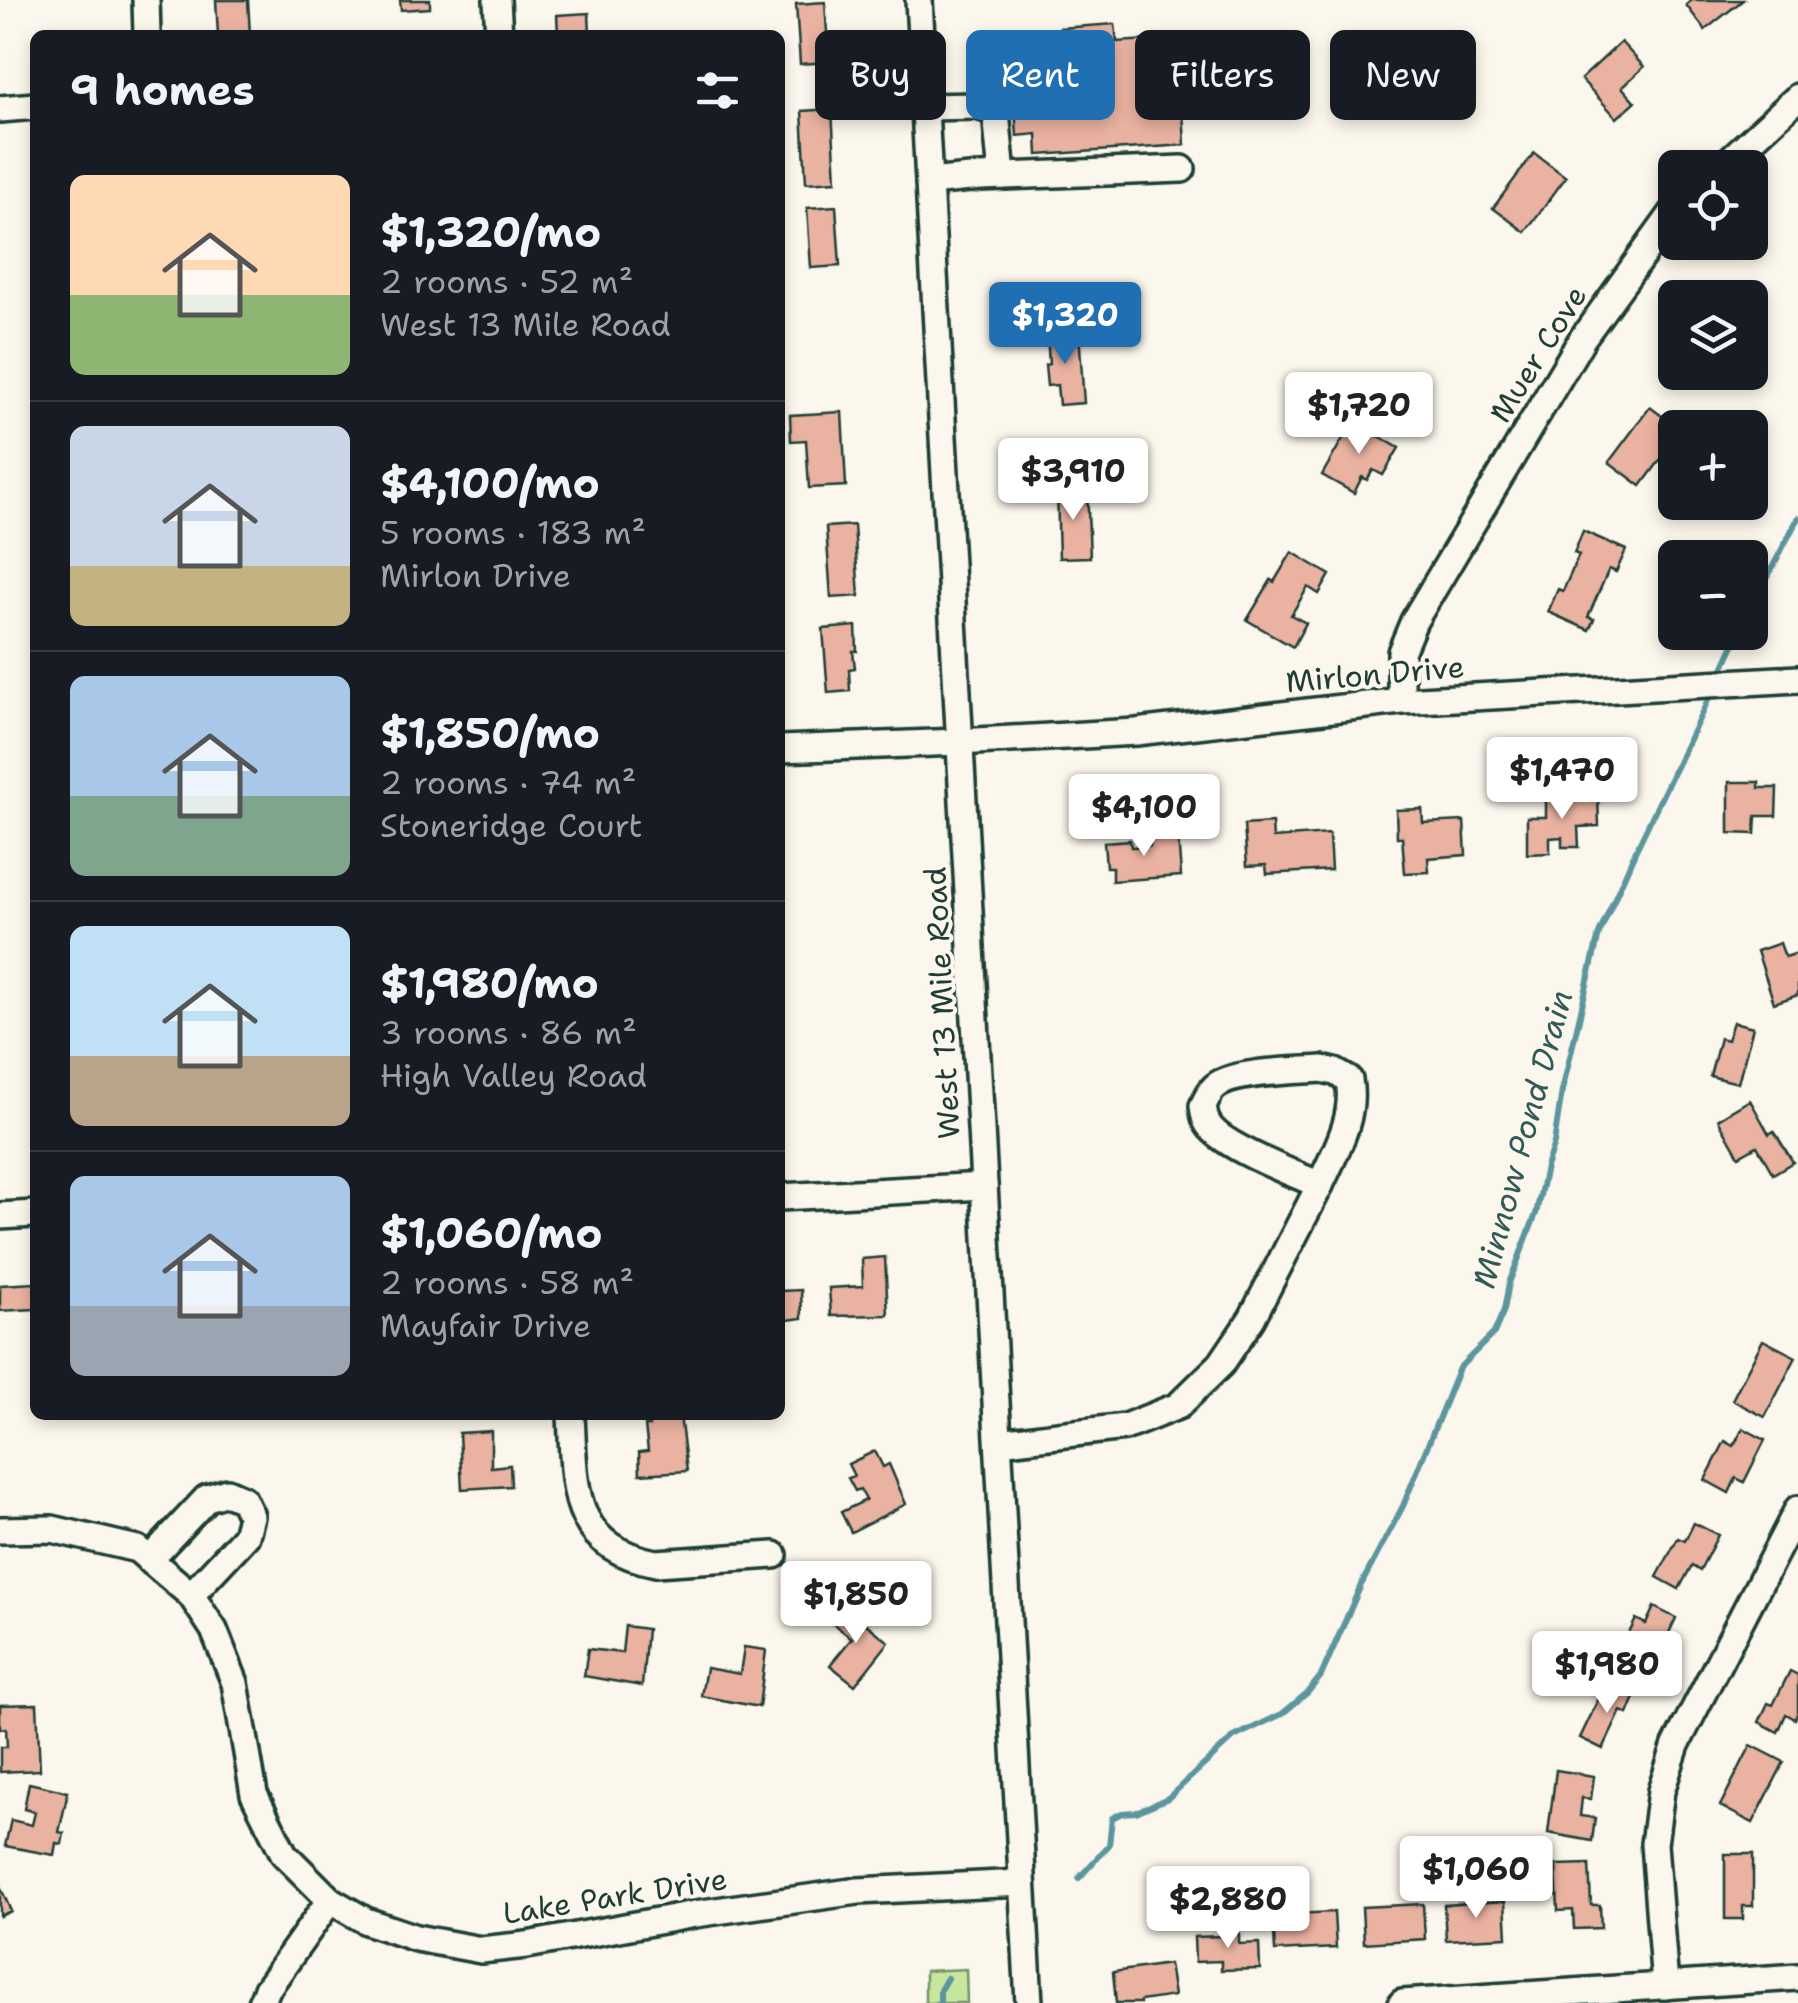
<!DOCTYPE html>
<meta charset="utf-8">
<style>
body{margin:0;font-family:"Shantell Sans",sans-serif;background:#242831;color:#f1f3f6;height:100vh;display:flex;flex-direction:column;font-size:38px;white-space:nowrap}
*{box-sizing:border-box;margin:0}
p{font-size:32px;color:#9ea1a6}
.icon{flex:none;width:55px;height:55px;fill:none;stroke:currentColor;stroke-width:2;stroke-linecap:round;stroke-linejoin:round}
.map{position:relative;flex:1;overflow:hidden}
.drawer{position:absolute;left:30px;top:30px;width:755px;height:1390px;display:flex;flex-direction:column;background:#171b24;border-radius:15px;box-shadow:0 5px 15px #0003}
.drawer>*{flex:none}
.guide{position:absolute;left:815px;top:30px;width:832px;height:90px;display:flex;gap:20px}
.tools{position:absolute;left:1658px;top:150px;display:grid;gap:20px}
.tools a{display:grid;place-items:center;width:110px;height:110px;border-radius:15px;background:#171b24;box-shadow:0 5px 15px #0003;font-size:50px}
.price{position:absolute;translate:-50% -85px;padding:0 22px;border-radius:10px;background:#fff;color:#222;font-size:32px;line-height:65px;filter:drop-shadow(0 2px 5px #0008)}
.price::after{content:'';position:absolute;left:50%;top:60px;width:30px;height:22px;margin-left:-15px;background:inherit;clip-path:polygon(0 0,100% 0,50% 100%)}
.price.current{background:#1f6fb2;color:#fff}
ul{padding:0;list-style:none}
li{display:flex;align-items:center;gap:30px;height:250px;padding:0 40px}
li+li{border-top:2px solid #363941}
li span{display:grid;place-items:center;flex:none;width:280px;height:200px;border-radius:15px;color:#555}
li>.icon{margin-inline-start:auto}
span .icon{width:120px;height:120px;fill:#fffc;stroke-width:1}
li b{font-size:42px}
h2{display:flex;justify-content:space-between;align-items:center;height:120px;padding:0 40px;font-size:42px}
.tag{padding:0 35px;border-radius:15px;background:#171b24;box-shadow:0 5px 15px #0003;font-size:35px;line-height:90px}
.tag.current{background:#1f6fb2;color:#fff}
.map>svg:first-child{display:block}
</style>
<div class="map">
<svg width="1798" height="2003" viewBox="0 0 1798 2003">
<rect width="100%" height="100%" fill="#fbf7ec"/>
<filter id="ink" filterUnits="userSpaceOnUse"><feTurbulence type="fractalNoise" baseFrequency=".01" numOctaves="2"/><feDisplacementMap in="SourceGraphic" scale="20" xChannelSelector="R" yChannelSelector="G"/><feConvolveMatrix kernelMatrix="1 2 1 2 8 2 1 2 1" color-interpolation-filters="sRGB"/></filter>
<g filter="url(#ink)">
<path fill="#c7e69e" stroke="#739269" stroke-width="2.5" d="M966,1969L967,2003H925V1971Z"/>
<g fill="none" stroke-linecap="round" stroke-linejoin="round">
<g stroke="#5c959e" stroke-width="6">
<path d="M1750,611L1798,518"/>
<path d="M1719,677L1740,632"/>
<path d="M1079,1878L1109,1845L1112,1818L1122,1813L1136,1812L1168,1798L1234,1737L1282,1714L1307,1693L1321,1676L1361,1585L1403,1506L1459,1368L1494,1333L1504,1310L1509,1283L1536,1214L1546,1167L1554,1143L1562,1091L1599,934L1635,852L1712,692"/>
<path d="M940,2003V1990L947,1978"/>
</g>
</g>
<g fill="#eab2a1" stroke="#1f3d34" stroke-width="2.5">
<path d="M216,0H248L250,35H218Z"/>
<path d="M400,0H430V8L401,10Z"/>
<path d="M1692,0H1743L1705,30L1686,5Z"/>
<path d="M825,2L829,62L800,64L796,4Z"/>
<path d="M589,13L590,35H558L557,15Z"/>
<path d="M1115,24L1117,42L1212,36L1214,65L1192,67L1193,93H1182L1185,145L1038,155L1037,134L1017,136L1011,51L1036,49L1037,70L1055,69L1053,46H1061L1060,28Z"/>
<path d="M1621,42L1644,67L1622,87L1635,102L1617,118L1581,79Z"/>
<path d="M832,109L836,181L806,183L802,111Z"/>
<path d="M1534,153L1566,177L1525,232L1493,208Z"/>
<path d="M836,206L840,266L811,268L807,208Z"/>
<path d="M1750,307L1764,318L1750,336Z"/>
<path d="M1079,332L1084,403L1059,405L1057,385L1047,386L1045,365L1049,364L1047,334Z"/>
<path d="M1650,407L1678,428H1675V440L1641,486L1609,462Z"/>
<path d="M842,412L846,486L809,488L806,440L791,441L790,415Z"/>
<path d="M1353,421L1399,448L1383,475L1373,470L1367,480L1362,477L1354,493L1322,475Z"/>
<path d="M1087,488L1090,557L1059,558L1057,490Z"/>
<path d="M854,525L859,596L831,598L826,527Z"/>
<path d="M1583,531L1626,550L1616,572L1609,569L1588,617L1594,619L1589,630L1548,612L1558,589L1563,591L1579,555L1574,553Z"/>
<path d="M1292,552L1330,575L1319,594L1308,587L1291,615L1306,623L1293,647L1247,620L1271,580L1274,582Z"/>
<path d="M856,626L857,651H853L855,668L849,669L850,691L828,693L823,629Z"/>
<path d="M1729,782H1759V788H1777L1776,816H1756L1755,834L1729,833Z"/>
<path d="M1598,795L1599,826L1578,827L1579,847H1562V837L1550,838V853L1527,854V817H1546V796Z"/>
<path d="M1422,809L1423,823L1464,821L1466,855L1428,858L1429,872L1405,873L1402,837H1397L1396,810Z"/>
<path d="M1272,823L1273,838L1329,834L1331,870L1267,874L1266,865L1247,866L1244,825Z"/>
<path d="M1178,835L1181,876L1112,881V867H1106L1104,842L1130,840L1131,847L1150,846V837Z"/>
<path d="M1780,943L1785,957L1798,953V995L1774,1003L1757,951Z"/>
<path d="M1733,1022L1753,1027L1738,1083L1710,1076L1720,1038L1727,1040Z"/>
<path d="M1750,1100L1769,1134L1774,1131L1793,1162L1773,1174L1757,1146L1739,1156L1718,1119Z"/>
<path d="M885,1257L888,1315L831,1316L829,1288L863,1286L862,1259Z"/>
<path d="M35,1283V1309L0,1311V1285Z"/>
<path d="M801,1290L802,1318L780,1321V1291Z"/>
<path d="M1763,1340L1796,1357L1765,1417L1732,1400Z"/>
<path d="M649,1415H680L687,1471L640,1474L639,1452L648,1451L645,1426H649Z"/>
<path d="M1743,1428L1765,1440L1744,1482L1736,1478L1729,1493L1705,1480L1725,1441L1734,1446Z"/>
<path d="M491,1431V1467L510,1465L511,1486L462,1489L459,1433Z"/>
<path d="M875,1451L883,1467L889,1464L906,1504L851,1532L841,1512L866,1500L860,1489L855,1491L848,1478L854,1476L848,1464Z"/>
<path d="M1694,1523L1718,1535L1700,1570L1692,1565L1679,1589L1657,1577L1678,1538L1685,1541Z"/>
<path d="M842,1605L889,1642L855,1685L830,1665L852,1638L829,1621Z"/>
<path d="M1654,1607L1676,1618L1667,1637L1662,1635L1647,1665L1620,1652L1636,1619L1646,1624Z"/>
<path d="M625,1626L647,1629L642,1686L584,1676L588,1649L622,1653Z"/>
<path d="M744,1647L766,1650L759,1707L701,1696L706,1668L740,1674Z"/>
<path d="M1790,1671L1798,1675V1712L1795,1719L1786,1714L1778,1732L1759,1722L1768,1703L1773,1705Z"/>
<path d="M1617,1685L1636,1695L1628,1714L1621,1711L1603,1749L1580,1738L1602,1692L1612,1697Z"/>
<path d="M37,1704L40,1770L0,1772V1747H7L6,1728L0,1729V1705Z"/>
<path d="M1751,1745L1784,1762L1753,1823L1720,1806Z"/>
<path d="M1556,1770L1594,1776L1591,1799L1582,1798L1580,1816L1595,1818L1592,1841L1548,1833Z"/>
<path d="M29,1783L68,1792L59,1832L64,1833L62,1844L56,1843L54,1855L5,1846L11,1820L32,1825L35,1812L24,1809Z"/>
<path d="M1725,1854H1753V1906H1743V1919H1725Z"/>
<path d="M1589,1864L1591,1905H1600L1601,1928L1574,1929L1573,1910L1558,1911L1556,1865Z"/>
<path d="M0,1886L11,1911L0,1916Z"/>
<path d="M1505,1901L1507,1937L1446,1940L1444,1905Z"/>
<path d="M1423,1904L1425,1939L1364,1943L1362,1907Z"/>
<path d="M1334,1912L1336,1948L1275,1951L1273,1915Z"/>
<path d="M1221,1928H1239V1944L1259,1943L1260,1969L1221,1970V1961L1195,1962L1194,1937L1221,1936Z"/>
<path d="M1169,1964L1174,1996L1140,2001V2003H1116L1113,1972Z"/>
</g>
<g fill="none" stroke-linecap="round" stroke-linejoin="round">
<g stroke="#1f3d34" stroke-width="32">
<g id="minor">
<path d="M146,0L147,35"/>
<path d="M497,0L499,35"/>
<path d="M919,0L1029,2003"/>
<path d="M925,107L977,106L996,112L1002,176"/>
<path d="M0,109L35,106"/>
<path d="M1721,168L1798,97"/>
<path d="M929,182L981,177L1182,169"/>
<path d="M1401,701V652L1414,621L1582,339L1675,210"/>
<path d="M780,749L959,742L1136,732L1401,701L1798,679"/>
<path d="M1322,1069L1335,1072L1349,1080C1356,1118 1335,1152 1320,1185C1295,1174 1217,1145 1207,1122C1204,1117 1204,1111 1203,1106C1207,1099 1210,1090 1216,1086C1234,1071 1297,1071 1322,1069Z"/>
<path d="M780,1197L984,1186"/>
<path d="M0,1216L35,1214"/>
<path d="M571,1415C575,1487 569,1547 656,1563L774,1555"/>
<path d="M999,1442L1125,1427L1178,1406L1221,1364L1252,1318L1320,1185"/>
<path d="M0,1530L52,1529L137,1549L191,1595L214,1630L235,1683L254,1794L284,1854L330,1900L366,1921L416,1938L481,1950L527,1945L695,1914L858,1891L1022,1883"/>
<path d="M149,1560L207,1498L227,1492L243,1499L251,1516L246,1536L191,1595"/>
<path d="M1665,1986L1654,1844L1661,1791L1676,1745L1798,1509"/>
<path d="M261,2003L267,1989L330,1900"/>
<path d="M1402,2003L1798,1977"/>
</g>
</g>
<use href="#minor" stroke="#fbf7ec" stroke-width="25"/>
</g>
</g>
<g text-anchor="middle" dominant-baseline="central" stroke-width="8" stroke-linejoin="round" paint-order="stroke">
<g font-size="30" fill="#1f3d34" stroke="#fbf7ec">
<text transform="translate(1538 354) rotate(-58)">Muer Cove</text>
<text transform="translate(1375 674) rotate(-5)">Mirlon Drive</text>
<text transform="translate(942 1003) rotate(-93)">West 13 Mile Road</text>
<text transform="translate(615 1896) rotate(-9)">Lake Park Drive</text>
</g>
<g font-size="32" font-style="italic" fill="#335a57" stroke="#fbf7ec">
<text transform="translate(1522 1139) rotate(-75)">Minnow Pond Drain</text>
</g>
</g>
</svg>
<div class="tools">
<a><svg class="icon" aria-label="locate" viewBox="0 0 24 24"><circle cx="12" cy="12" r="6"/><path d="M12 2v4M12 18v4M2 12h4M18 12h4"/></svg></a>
<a><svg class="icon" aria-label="layers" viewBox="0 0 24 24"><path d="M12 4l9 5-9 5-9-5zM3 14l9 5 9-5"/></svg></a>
<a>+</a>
<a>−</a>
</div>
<b class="price current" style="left:1065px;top:367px">$1,320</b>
<b class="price" style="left:1359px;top:457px">$1,720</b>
<b class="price" style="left:1073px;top:523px">$3,910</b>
<b class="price" style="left:1562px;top:822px">$1,470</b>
<b class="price" style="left:1144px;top:859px">$4,100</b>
<b class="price" style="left:856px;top:1646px">$1,850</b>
<b class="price" style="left:1607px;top:1716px">$1,980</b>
<b class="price" style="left:1476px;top:1921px">$1,060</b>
<b class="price" style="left:1228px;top:1951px">$2,880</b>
<div class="guide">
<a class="tag">Buy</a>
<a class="tag current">Rent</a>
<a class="tag">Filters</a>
<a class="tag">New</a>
</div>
<section class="drawer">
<h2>9 homes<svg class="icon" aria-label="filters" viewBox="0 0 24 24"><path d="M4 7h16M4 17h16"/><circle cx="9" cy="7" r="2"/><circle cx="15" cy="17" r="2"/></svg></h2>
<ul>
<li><span style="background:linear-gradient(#ffd9b3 60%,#8fb573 0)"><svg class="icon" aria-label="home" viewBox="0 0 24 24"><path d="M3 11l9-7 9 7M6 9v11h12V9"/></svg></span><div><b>$1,320/mo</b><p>2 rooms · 52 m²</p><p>West 13 Mile Road</p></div></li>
<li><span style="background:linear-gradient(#c9d6e8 70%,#c2b280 0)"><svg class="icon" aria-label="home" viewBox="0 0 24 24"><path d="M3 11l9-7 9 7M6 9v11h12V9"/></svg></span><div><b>$4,100/mo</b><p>5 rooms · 183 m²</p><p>Mirlon Drive</p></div></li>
<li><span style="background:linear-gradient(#a9c7e8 60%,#7fa58c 0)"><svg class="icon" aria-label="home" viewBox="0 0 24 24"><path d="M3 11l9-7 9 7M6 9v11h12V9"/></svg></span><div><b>$1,850/mo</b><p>2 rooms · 74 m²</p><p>Stoneridge Court</p></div></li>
<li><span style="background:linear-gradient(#bfe0f5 65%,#b9a48a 0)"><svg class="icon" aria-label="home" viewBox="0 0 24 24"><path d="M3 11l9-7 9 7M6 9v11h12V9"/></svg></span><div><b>$1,980/mo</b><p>3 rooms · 86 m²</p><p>High Valley Road</p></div></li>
<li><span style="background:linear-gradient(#a9c7e8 65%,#9aa5b1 0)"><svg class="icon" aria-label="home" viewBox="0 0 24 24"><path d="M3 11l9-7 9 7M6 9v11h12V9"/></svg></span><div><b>$1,060/mo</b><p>2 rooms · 58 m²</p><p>Mayfair Drive</p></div></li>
</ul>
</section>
</div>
